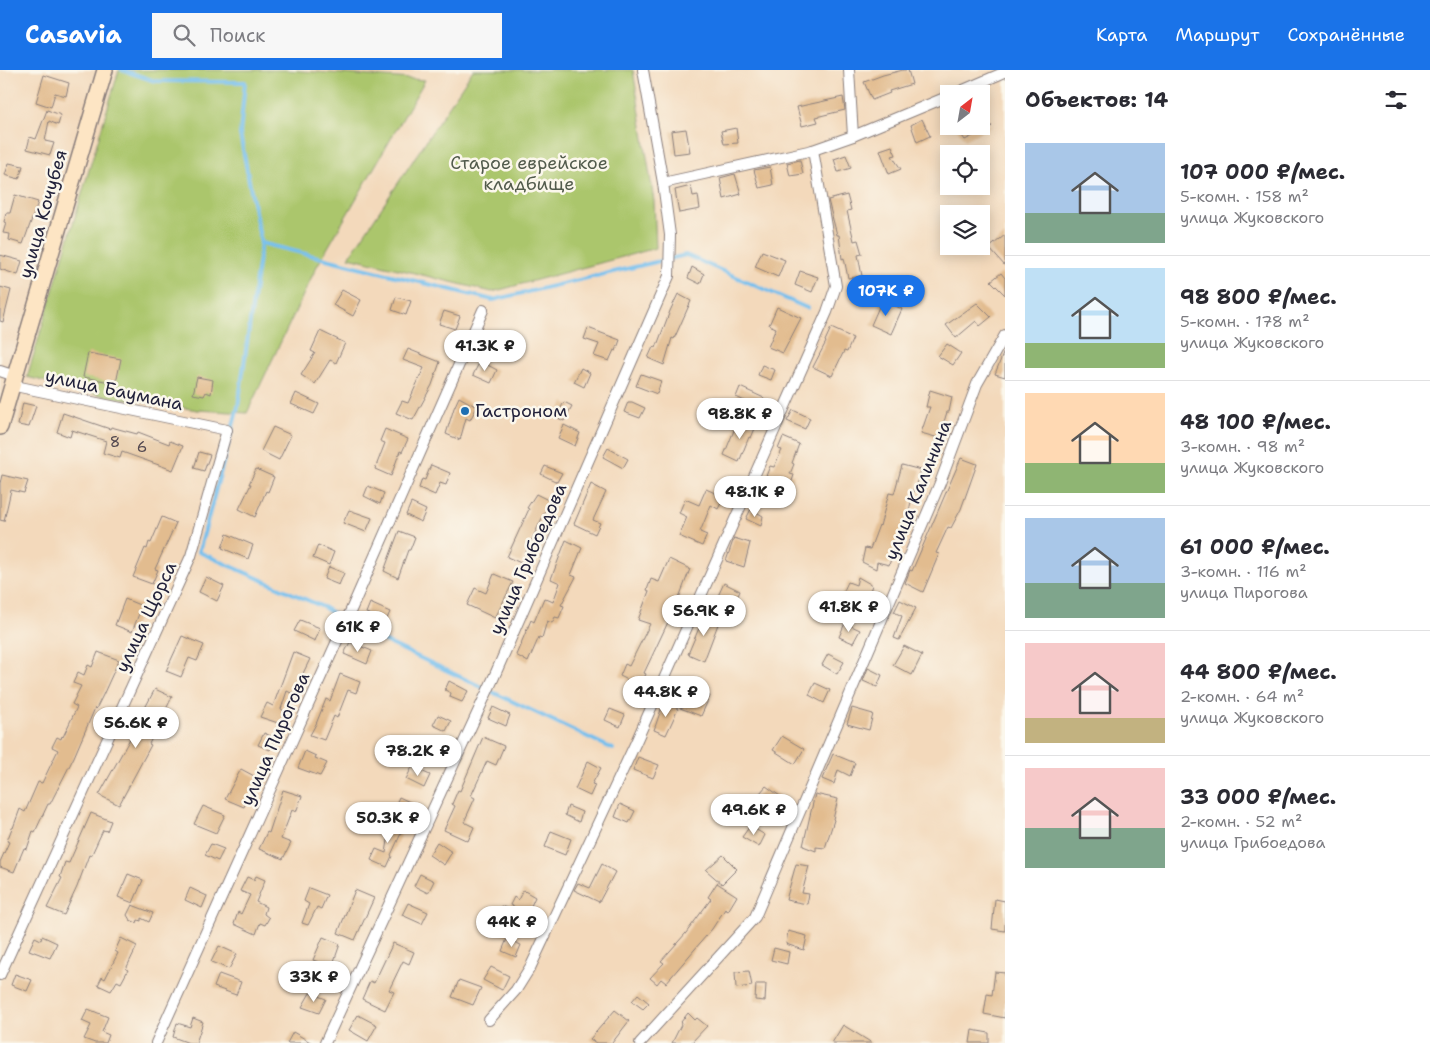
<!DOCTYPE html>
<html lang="ru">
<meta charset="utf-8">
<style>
body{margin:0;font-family:"Shantell Sans",sans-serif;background:#f7f7f7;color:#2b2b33;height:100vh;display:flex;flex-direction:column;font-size:19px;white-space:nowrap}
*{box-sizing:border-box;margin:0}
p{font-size:16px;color:#7c7c81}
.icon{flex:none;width:28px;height:28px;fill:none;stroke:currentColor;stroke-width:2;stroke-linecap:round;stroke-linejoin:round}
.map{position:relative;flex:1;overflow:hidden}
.sheet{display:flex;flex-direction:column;background:#fff;width:425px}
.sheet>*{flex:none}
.needle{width:32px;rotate:31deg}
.tools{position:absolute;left:940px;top:15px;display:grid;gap:10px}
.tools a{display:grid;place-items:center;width:50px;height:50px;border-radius:0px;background:#fff;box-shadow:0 2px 12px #0003;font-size:25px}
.price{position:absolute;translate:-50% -42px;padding:0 11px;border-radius:18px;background:#fff;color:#222;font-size:16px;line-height:32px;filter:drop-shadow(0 1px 2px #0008)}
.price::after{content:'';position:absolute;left:50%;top:30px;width:15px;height:11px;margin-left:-8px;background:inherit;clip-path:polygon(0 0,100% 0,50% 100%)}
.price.active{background:#1a73e8;color:#fff}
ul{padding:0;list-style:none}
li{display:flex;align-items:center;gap:15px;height:125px;padding:0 20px}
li+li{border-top:1px solid #e1e1e2}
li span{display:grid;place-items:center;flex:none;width:140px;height:100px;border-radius:0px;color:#555}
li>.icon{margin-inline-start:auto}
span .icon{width:60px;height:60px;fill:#fffc;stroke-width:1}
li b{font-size:21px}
h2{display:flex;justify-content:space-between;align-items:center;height:60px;padding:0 20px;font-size:21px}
header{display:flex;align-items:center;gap:30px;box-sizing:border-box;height:70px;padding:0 25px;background:#1a73e8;color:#fff}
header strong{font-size:24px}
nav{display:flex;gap:28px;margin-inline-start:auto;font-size:18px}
.search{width:350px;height:45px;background:#f7f7f7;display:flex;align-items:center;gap:12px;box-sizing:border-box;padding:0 18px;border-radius:0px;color:#7c7c81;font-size:19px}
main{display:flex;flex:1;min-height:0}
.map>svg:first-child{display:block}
</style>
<header>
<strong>Casavia</strong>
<div class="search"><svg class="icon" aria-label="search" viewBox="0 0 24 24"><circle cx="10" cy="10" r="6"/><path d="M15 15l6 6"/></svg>Поиск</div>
<nav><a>Карта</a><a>Маршрут</a><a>Сохранённые</a></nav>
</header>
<main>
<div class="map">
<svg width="1005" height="973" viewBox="0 0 1005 973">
<rect width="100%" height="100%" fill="#fbf7ec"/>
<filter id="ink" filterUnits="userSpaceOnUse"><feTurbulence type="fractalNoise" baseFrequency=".02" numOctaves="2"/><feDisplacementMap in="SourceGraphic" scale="10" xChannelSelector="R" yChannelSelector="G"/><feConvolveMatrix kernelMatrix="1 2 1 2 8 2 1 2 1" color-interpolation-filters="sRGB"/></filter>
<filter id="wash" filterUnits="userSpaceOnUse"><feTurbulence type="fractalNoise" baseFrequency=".0096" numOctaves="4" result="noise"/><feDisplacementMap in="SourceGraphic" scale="20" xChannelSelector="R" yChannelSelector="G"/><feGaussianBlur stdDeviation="1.12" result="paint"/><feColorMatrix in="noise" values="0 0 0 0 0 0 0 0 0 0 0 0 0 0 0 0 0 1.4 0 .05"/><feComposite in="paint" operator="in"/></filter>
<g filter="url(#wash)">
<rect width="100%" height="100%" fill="#f3d9bb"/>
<g fill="#abc66c" stroke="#667454">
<path d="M119,0H288L425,10L316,198L247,343L198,340L104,326L27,307Z"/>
<path d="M473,0H633L654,131L656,178L492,222L349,187Z"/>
</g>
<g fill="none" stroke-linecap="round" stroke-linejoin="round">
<g stroke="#75bfee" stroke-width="4">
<path d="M122,0L155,11L245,12L240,64L261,173L493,230L686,185L807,238"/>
<path d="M261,173L238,337L199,482L323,537L359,559L613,679"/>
</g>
</g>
<g id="blocks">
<g fill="#e2bc8f">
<path d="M903,0H908L912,14L889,21L890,23L872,30L864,12L883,5Z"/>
<path d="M44,5L69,13L66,26L55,23L51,37L36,32Z"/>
<path d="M843,27L845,40L816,47L818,52L802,56L797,37Z"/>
<path d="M47,40L61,45L58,55L49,51L45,71L54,73L50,85L27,79L30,67L36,69Z"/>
<path d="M922,49L930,66L917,72L911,55Z"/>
<path d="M955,56H992L965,70Z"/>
<path d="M736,58L738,73L724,74L721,61Z"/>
<path d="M686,59L690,82L674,84L671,61Z"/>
<path d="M892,76L896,85L892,86L901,99L889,104L880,80Z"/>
<path d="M846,85L851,98L838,102L834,89Z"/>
<path d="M800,90L803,104L790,106L787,93Z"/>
<path d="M9,93L23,96L19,109L5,105Z"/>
<path d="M770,97L773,115L759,118L754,100Z"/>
<path d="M735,104L741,124L724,129L720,108Z"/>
<path d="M691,116L693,126L698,125L700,139L679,143L675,120Z"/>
<path d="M15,125L38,132L23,174L9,170L10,164L3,163L6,153L4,152L6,143H10Z"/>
<path d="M847,125L851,140L847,141L854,171L858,170L862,184L858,185L862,206L848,208L844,188L842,189L839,165H837L828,130Z"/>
<path d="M1005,165V196L989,178Z"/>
<path d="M762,181L785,190L778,207L755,197Z"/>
<path d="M0,185L22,191L18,205L0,199Z"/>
<path d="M692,197L704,204L700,214L688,208Z"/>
<path d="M800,201L818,207L812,222L795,215Z"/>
<path d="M1001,203L1005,208V225L991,211Z"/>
<path d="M0,217L11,220L3,252L0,251Z"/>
<path d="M342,220L361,230L353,246L333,235Z"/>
<path d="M678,224L691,231L674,269L672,268L664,295L648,288L653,277L656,278L670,241Z"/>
<path d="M396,227L411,231L406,245L392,240Z"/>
<path d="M882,230L902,239L891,264L871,255Z"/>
<path d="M977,233L991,247L980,256L976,251L956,268L946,255Z"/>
<path d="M777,237L801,248L783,283L768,277L776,258L769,255Z"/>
<path d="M444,241L460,246L455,259L439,254Z"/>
<path d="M588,258L620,270L616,281L614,280L609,291L594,286L599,274L584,269Z"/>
<path d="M831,258L853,268L847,282L844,281L832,306L813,297L826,272L825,271Z"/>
<path d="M320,261L345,273L336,293L330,290L315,314L301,305L315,283L311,281Z"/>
<path d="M947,274L961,283L953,295L938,286Z"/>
<path d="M408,279L440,292L432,315L413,350L396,343L402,331L408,333L424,298L403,290Z"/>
<path d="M1005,279V307L995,304Z"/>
<path d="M88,283L121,289L116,313L83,307Z"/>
<path d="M480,291L497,300L491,313L473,305Z"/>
<path d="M762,295L775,300L771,310L758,305Z"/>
<path d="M581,298L590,303L584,317L574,312Z"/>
<path d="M641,304L661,311L657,324L636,316Z"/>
<path d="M197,307L213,310L211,324L206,322L204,326L193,324Z"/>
<path d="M740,317L764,328L760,338L736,327Z"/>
<path d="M930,320L952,327L949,342H947L939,368L921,363L930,337H926Z"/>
<path d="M296,323L319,334L314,344L291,334Z"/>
<path d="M459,327L477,337L470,350L466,348L460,370L446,364L454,338Z"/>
<path d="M564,332L572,336L564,351L556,347Z"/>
<path d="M628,332H632L645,338L640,348L624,342Z"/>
<path d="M23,333L36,336L29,357L18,355Z"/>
<path d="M793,340L810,348L805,359L787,351Z"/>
<path d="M63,343L110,359L111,357L137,364L138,362L169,374L170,371L183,376L173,400L122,382L120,388L103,383L106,371L72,360L70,367L57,362Z"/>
<path d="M739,348L756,356L751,368L749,367L739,392L724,385Z"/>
<path d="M564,355L580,363L575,376L558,368Z"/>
<path d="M273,357L291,365L279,390L261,381Z"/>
<path d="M385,359L408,369L402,382L400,381L391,406L375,399L385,373L380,371Z"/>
<path d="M783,367L799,374L792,393L794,394L790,404L794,405L790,417L766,406L770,396L774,397L782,380L778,379Z"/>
<path d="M608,378L628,389L623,398L603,387Z"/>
<path d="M199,382L210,385L204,401L194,398Z"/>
<path d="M961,388L977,394L961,439L951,458L948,457L936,483L939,484L923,522L905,513L910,500L912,501Z"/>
<path d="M431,395L450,403L446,415L440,413L435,425L419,418L422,409L425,410Z"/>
<path d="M902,395L921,400L916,418L914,417L908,446L891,486H892L889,495L877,492L876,499L862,492L865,478L870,479L879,455L880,456L889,423L894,424Z"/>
<path d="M545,396L562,403L557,412L541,404Z"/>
<path d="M256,399L274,407L268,422L266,421L255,447L239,439L251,414H249Z"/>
<path d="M2,405L28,411L24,423L11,420L4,451L0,450V413Z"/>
<path d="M591,414L606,422L593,450L600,453L595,464L574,454Z"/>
<path d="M368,416L384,423L380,434L364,426Z"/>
<path d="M706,419L724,427L718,439L711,435L700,462L707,465L702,476L679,466L687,447L679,443L685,429L699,435Z"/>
<path d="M536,424L550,431L521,493L507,487L529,439L527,438Z"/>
<path d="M411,433L426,440L421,452L406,445Z"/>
<path d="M751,439L763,446L761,456L746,449Z"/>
<path d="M349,440L372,448L366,462L343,453Z"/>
<path d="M162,447L176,453L155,499L158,500L152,514L133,507L145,478L147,479L149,472L151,473Z"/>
<path d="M399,461L415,467L410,480H408L398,508L384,501Z"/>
<path d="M227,464L253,475L248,489L222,478Z"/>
<path d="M734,468L750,473L744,497L726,491Z"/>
<path d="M566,470L582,478L571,505L576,507L561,535L564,536L559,548L555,547L552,553L547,551L542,568L539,567L528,592L516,585L531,550L534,552L544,528L553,532L560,513L551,509Z"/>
<path d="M318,475L334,482L329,495L313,488Z"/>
<path d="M669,489L690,499L677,533L644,603L646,604L640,616L620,606L625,594L629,596L650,554L638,550L649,521L647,520L651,509L659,512Z"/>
<path d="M329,497L344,503L339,515L324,509Z"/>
<path d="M494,504L513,512L495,548L467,535L475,518L486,523Z"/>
<path d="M206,507L224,516L217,531L199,522Z"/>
<path d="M858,507L872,515L870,521L874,522L867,541L840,529L848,512L856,515Z"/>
<path d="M724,513L740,521L735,533L718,526Z"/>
<path d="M125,529L142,536L132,562L115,555Z"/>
<path d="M900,530L916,538L899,570L894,568L902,546L894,542Z"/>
<path d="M370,533L390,542L386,551L366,543Z"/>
<path d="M705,544L720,549L704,591L688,584Z"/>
<path d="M300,550L320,558L315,571L294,561Z"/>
<path d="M845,553L860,560L853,573L839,567Z"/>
<path d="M182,566L204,575L197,591L189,588L181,607L166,601Z"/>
<path d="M350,572L372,581L367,594L344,584Z"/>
<path d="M904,576L922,585L912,605L893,595Z"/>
<path d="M98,582L119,590L103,625L96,639L95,638L74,687L50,734H48L35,762L33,761L27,779L24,778L14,802L0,797V792L9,772L7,771L12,758H13L20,739L25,742L38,712L42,713L58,680L52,677L57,667L61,669L62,666L63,667L77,637L72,634L81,616L73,613L78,602L84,605L88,595L92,597Z"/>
<path d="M293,582L310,589L293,624L287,621L281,639L286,642L281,654L260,647L267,633L273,636Z"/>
<path d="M828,584L844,592L837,604L822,595Z"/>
<path d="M868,598L882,605L877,617L863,611Z"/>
<path d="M340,604L360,612L356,623L348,620L337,648L334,646L324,670L310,665L316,654L326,629L330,631Z"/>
<path d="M449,611L468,621L462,632L450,627L451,623L445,620Z"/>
<path d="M815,613L830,620L824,633L809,625Z"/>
<path d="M155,619L172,627L149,674L151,675L119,735L99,725L137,656L136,655Z"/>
<path d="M694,619L710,626L701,646L680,638L684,624L689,627Z"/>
<path d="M664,631L678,639L666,665L654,660Z"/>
<path d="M493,637L510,645L506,656L488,648Z"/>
<path d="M852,638L873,644L869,660L847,654Z"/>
<path d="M610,639L625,645L620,657L605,650Z"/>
<path d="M438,645L451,651L446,661L433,655Z"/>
<path d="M264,663L275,668L270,680L258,675Z"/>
<path d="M782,666L804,679L795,694L773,680Z"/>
<path d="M483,667L504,676L496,695L487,691L471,726L475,728L464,752L474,757L468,771L444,760L455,736L452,734L458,720L460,721Z"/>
<path d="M421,669L439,677L434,687L415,679Z"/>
<path d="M305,681L316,686L315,688L327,693L320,706L298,698Z"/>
<path d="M833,684L855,693L850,706L838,700L834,714L822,709Z"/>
<path d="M638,687L659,695L653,708L633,700Z"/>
<path d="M588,691L601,698L592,714L595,715L590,726L575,719Z"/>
<path d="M412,697L430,705L424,718L406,709Z"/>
<path d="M241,699L256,707L244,737L225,729Z"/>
<path d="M766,716L780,726L764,746L749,736Z"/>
<path d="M283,720L302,726L296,742L292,740L281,769L291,773L283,789L259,779L267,762L269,763Z"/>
<path d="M815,724L838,729L833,749L834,750L825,778L816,777V781L803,776Z"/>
<path d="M399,727L414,734L410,742L395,736Z"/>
<path d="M620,734L635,741L629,753L615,747Z"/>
<path d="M203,736L225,745L216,763L194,754Z"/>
<path d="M568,736L582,742L579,752L565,745Z"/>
<path d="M91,743L111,751L107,761L103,760L91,786L89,785L77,817L64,845L47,838L62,808L60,807L65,792L69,793Z"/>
<path d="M387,751L403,759L391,785L392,786L387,797L371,790L376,779L386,783L389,764L382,762Z"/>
<path d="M750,756L765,765L759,777L742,767Z"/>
<path d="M551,761L571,769L565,785L545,777Z"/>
<path d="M437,772L452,782L444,795L429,785Z"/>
<path d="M211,774L224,779L218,791L205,785Z"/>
<path d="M723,785L737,799L722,814L706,800Z"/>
<path d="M602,794L615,802L599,832L574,820L578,813L590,818Z"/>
<path d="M796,794L809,796L802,823L809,824L807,834L786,830Z"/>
<path d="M128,804L143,810L133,833L118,827Z"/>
<path d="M420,804L434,811L428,823L414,816Z"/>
<path d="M256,806L265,810L256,832L266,837L264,844L269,848L265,855L260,853L256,864L234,854L238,842L241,844L250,825L240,821L247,807L254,810Z"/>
<path d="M717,813L737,826L728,841L725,839L712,859L666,913L661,909L657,914L650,908L664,893L661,891L686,863L711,829L708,827Z"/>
<path d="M190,818L207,826L202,838L185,830Z"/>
<path d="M309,818L327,825L321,839L317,837L308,855L302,853L309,834L304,831Z"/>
<path d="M355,820L374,828L355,870L338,863Z"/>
<path d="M523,820L535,827L531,836L539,841L536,849L510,835L514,827L518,830Z"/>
<path d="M995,829L1005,831V861L992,859Z"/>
<path d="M408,833L428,842L422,854L402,845Z"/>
<path d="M132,835L153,843L149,852L141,848V851L138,850L137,853L130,850L127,845Z"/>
<path d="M501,836L519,843L507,867L489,860Z"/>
<path d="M788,861L807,866L804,880L786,874Z"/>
<path d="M42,866L57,873L50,888L29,880L35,867L41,870Z"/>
<path d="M323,867L340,874L332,897L313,890Z"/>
<path d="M121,868L137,876L126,899L128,900L121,913L117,911L111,921L98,915L102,907L105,909L118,883L115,881Z"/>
<path d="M507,869L521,875L516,887L502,881Z"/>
<path d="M393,873L414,882L409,894L403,891L389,920L394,922L385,940L362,929L370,911L374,913Z"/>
<path d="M219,876L237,884L229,899L211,892Z"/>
<path d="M774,878L789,882L787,894L771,890Z"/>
<path d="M491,897L509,906L502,920L483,910Z"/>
<path d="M749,901L752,916L736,918L735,902Z"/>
<path d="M995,902L1005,903V948L984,944L987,924L992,925Z"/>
<path d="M15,904L32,910L27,921L11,915Z"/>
<path d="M219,904L241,912L236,925L214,917Z"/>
<path d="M459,910L481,918L473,935L452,927Z"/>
<path d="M756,914H766L765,931L755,930Z"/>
<path d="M310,923L326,929L319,943L302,937Z"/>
<path d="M638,924L649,933L643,939L632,931Z"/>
<path d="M88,939L108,947L102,962L109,965L106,973H95L84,969L91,955L82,951Z"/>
<path d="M615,940L629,951L612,973H596L590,969Z"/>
<path d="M688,943L695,950L697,948L707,956L691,973H672L682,953L681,952Z"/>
<path d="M358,945L377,955L368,971L349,960Z"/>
<path d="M193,948L203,952L196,973H189L173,967L177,953L190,957Z"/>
<path d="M843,955L872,973H832Z"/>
<path d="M972,960L989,963V973H970Z"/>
<path d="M293,962L312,973H287Z"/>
</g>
</g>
</g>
<g filter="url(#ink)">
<use href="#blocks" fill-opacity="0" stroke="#8a7e7b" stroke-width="1"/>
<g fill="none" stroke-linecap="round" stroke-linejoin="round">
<g stroke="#8a7e7b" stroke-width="12">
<g id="minor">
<path d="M849,0L853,66"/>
<path d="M954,24L1005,2"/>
<path d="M663,113L813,80L853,66L949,26"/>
<path d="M0,301L9,304L20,317L227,360L191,486L0,905"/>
<path d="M489,950L516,920L531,896L636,672L827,242L836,216L813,80"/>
<path d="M156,973L351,540L483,240"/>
<path d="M325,973L494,607L669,206L670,165L663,113L643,0"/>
<path d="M640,973L755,847L940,413L977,314L1005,265"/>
</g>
</g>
<g stroke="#8a7e7b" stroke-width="18">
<path id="secondary" d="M0,357L105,0"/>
</g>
<use href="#minor" stroke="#fff" stroke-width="10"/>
<use href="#secondary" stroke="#fde5c4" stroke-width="15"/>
</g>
</g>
<circle fill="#1f6fb2" stroke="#fbf7ec" stroke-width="2" cx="465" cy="341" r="5"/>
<g text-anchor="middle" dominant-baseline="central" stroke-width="5" stroke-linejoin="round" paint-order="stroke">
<g font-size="15" fill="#524850">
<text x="115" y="372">8</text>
<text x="142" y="377">6</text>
</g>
<g font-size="18" fill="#525b4c" stroke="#fbf7ec">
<text x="529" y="93">Старое еврейское<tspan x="529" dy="21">кладбище</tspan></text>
</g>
<g font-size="18" fill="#22223b" stroke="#fbf7ec">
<text transform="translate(43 144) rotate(-74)">улица Кочубея</text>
<text transform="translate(114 320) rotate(12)">улица Баумана</text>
<text transform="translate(918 420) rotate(-68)">улица Калинина</text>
<text transform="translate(528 489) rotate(-66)">улица Грибоедова</text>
<text transform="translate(146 547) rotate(-65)">улица Щорса</text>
<text transform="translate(275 669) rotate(-66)">улица Пирогова</text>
</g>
<g font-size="18" fill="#22223b" stroke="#fbf7ec" text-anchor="start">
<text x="475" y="341">Гастроном</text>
</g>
</g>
</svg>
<div class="tools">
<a><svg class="needle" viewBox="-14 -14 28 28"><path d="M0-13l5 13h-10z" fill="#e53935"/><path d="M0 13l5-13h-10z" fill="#7c7c81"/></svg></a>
<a><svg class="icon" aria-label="locate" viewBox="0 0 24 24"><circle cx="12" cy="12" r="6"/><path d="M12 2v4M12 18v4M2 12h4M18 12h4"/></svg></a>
<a><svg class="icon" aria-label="layers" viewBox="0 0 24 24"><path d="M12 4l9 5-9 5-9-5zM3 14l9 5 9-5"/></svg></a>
</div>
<b class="price active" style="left:886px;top:247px">107K ₽</b>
<b class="price" style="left:485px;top:302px">41.3K ₽</b>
<b class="price" style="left:740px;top:370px">98.8K ₽</b>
<b class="price" style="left:755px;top:448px">48.1K ₽</b>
<b class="price" style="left:849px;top:563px">41.8K ₽</b>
<b class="price" style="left:704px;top:567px">56.9K ₽</b>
<b class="price" style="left:358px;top:583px">61K ₽</b>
<b class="price" style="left:666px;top:648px">44.8K ₽</b>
<b class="price" style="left:136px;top:679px">56.6K ₽</b>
<b class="price" style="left:418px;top:707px">78.2K ₽</b>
<b class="price" style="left:754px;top:766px">49.6K ₽</b>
<b class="price" style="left:388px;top:774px">50.3K ₽</b>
<b class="price" style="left:512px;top:878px">44K ₽</b>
<b class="price" style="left:314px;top:933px">33K ₽</b>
</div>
<section class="sheet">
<h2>Объектов: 14<svg class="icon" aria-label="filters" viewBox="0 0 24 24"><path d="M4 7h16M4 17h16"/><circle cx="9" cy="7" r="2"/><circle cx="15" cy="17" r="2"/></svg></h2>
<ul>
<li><span style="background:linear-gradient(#a9c7e8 70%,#7fa58c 0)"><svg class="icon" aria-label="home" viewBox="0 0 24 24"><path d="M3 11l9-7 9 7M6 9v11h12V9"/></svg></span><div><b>107 000 ₽/мес.</b><p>5-комн. · 158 m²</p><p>улица Жуковского</p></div></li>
<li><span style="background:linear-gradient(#bfe0f5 75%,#8fb573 0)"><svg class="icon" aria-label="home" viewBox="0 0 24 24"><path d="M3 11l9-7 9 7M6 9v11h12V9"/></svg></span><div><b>98 800 ₽/мес.</b><p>5-комн. · 178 m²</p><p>улица Жуковского</p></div></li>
<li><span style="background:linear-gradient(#ffd9b3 70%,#8fb573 0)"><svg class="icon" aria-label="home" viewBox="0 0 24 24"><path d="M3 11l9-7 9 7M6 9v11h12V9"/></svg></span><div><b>48 100 ₽/мес.</b><p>3-комн. · 98 m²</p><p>улица Жуковского</p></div></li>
<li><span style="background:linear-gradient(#a9c7e8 65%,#7fa58c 0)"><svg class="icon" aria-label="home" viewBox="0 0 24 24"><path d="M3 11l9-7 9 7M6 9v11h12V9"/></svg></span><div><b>61 000 ₽/мес.</b><p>3-комн. · 116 m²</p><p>улица Пирогова</p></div></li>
<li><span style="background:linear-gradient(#f6c9c9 75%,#c2b280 0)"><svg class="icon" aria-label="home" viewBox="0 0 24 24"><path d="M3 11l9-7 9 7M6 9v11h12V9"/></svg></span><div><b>44 800 ₽/мес.</b><p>2-комн. · 64 m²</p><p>улица Жуковского</p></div></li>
<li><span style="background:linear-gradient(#f6c9c9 60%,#7fa58c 0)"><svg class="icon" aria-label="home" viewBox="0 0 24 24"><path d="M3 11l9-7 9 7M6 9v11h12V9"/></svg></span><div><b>33 000 ₽/мес.</b><p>2-комн. · 52 m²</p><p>улица Грибоедова</p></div></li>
</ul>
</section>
</main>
